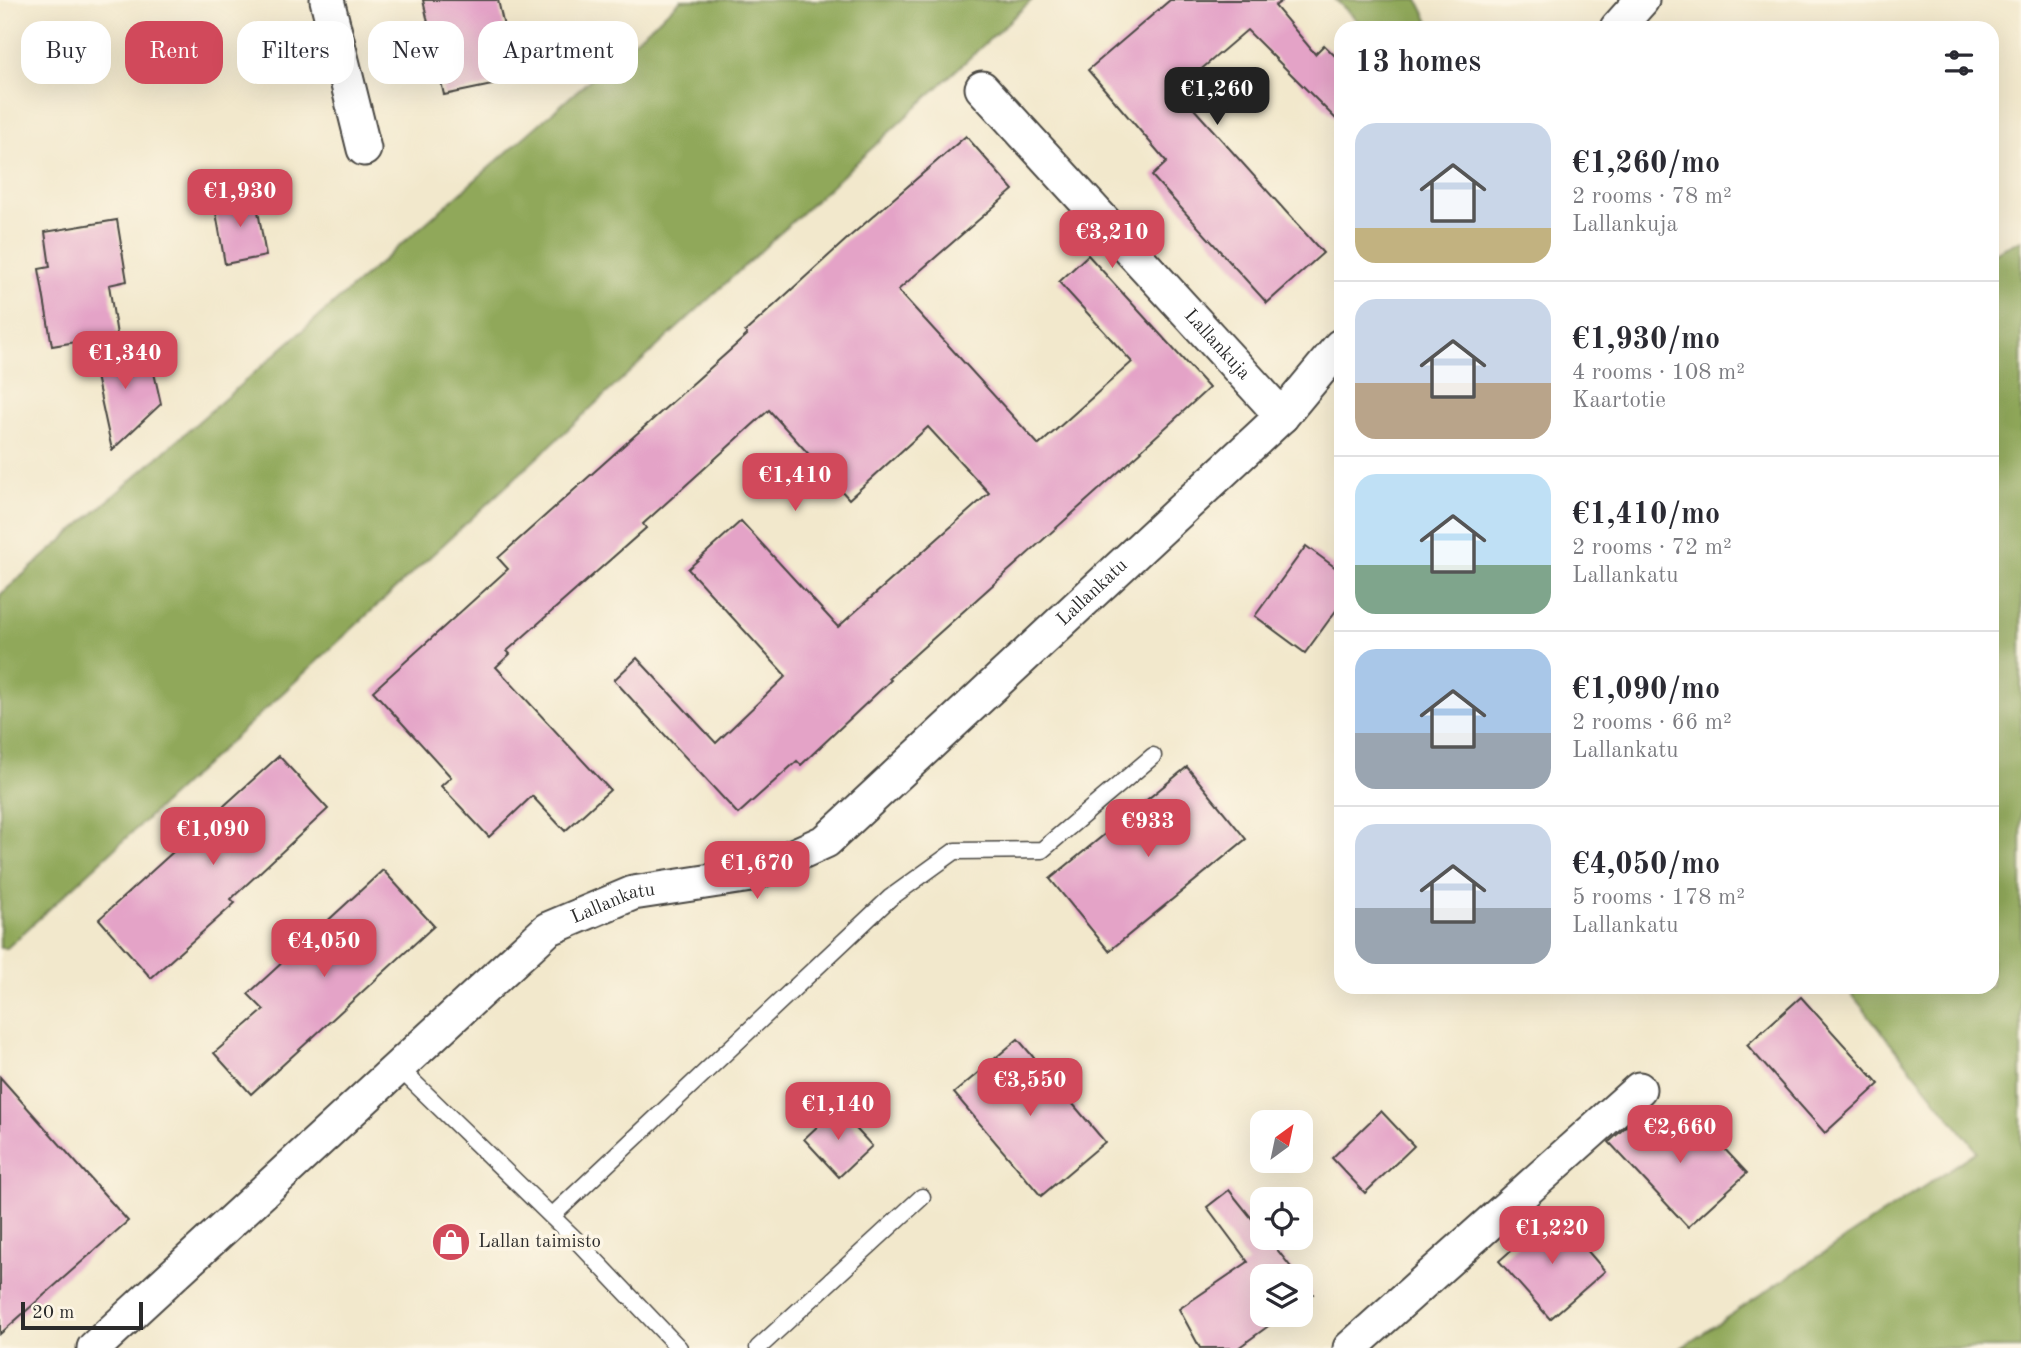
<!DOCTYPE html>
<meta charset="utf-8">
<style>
body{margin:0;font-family:"Old Standard TT",serif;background:#f7f7f7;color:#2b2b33;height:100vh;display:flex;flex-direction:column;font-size:26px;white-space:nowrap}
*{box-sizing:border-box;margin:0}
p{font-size:23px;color:#7c7c81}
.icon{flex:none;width:38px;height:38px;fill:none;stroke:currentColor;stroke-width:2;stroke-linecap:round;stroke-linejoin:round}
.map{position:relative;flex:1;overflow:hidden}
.sheet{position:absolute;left:1334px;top:21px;width:665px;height:973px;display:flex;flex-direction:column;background:#fff;border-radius:21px;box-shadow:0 7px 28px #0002}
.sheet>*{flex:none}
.top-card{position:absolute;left:21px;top:21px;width:665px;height:63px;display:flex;gap:14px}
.needle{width:46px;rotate:33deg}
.fabs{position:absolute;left:1250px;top:1110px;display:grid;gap:14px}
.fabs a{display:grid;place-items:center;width:63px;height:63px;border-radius:14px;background:#fff;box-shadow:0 7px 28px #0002;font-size:35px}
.scale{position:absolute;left:21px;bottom:18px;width:122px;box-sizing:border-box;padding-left:7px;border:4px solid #2b2b2b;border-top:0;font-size:19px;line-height:24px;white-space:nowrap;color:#2b2b2b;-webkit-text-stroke:5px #fcf5e5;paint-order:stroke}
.price{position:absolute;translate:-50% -60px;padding:0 16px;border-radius:14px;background:#d1495b;color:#fff;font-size:23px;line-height:46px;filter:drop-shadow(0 2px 4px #0008)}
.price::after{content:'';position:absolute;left:50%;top:42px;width:21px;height:16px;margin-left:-10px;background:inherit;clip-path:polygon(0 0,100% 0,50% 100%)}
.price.active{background:#222;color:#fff}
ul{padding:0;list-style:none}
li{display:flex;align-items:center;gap:21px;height:175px;padding:0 21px}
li+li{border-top:2px solid #e1e1e2}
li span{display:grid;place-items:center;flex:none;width:196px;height:140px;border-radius:21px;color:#555}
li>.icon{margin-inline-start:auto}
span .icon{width:84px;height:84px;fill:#fffc;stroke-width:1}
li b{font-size:30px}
h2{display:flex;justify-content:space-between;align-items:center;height:84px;padding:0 21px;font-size:30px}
.chip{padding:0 24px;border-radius:21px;background:#fff;box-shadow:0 7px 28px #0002;font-size:24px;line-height:63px}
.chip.active{background:#d1495b;color:#fff}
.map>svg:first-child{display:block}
</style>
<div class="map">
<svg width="2021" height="1348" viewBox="0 0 2021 1348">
<rect width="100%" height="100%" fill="#fcf5e5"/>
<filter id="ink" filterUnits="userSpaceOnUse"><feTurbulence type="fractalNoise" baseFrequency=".0143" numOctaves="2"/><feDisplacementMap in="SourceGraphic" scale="14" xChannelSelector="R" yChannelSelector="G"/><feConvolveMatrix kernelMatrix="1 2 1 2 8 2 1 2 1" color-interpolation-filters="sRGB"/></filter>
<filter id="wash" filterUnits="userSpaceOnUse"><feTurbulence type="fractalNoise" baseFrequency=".00686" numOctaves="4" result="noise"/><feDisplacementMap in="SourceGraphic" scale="28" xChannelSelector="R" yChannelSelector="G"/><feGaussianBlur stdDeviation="1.57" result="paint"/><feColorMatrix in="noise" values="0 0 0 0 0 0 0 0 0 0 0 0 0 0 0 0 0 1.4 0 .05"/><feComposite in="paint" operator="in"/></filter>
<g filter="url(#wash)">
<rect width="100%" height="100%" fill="#f2e8cc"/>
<g fill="#90a85a" stroke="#5e6a42" stroke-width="2">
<path d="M681,0H1032L7,948H0V595Z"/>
<path d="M1336,0H1418L1432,28H1365Z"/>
<path d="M2021,240V1348H1681L1977,1151L1846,987H1992V254Z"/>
</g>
<g id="blocks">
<g fill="#e4a3c7">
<path d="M423,0H498L516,80L444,95Z"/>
<path d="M1170,0H1283L1275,6L1315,54L1324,45L1340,61V123L1247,30L1177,90L1323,253L1267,303L1152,176L1167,162L1088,70Z"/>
<path d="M966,136L1013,190L898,290L1039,445L1132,362L1059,282L1088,255L1209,388L1141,450L1142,451L889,678L891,680L801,765L797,761L738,814L614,680L637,658L716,743L786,676L688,569L741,521L838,627L989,493L928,427L849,499L769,410L643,524L646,528L507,651L510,654L496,667L610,790L565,831L532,796L489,837L441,786L451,777L373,691L508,569L498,558L747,335L745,332L848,238Z"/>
<path d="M255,194L266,256L225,264L214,201Z"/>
<path d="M117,220L127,281L109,285L117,335L52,346L39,269L50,267L45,232Z"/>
<path d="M129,345L131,360L150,355L161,404L112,450L91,353Z"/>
<path d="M1306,546L1340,571V605L1305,653L1255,616Z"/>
<path d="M279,756L328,809L231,899L235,903L151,978L99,919Z"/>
<path d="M1187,767L1246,839L1109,951L1050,879Z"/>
<path d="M383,870L434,926L251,1094L214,1053L264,1010L248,994Z"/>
<path d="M1801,997L1879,1084L1825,1133L1747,1045Z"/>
<path d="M1018,1039L1105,1142L1041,1196L954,1093Z"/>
<path d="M0,1077L128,1221L0,1334Z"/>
<path d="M837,1108L872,1146L839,1177L804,1139Z"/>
<path d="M1381,1111L1414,1146L1365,1193L1332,1158Z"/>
<path d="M1641,1113L1667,1141L1694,1116L1747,1173L1688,1227L1609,1142Z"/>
<path d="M1229,1190L1262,1231V1237H1267L1298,1276H1262V1314H1285L1238,1348H1200L1179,1309L1248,1262L1207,1207Z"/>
<path d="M1554,1212L1605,1271L1550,1319L1499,1261Z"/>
<path d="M1300,1279L1313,1294L1300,1303Z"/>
</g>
</g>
</g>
<g filter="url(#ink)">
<use href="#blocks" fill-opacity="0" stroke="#494743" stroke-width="2"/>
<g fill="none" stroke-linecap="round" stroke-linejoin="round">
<g stroke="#494743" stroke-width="19">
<g id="lane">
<path d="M399,1068L579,1243L679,1348"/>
<path d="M552,1216L890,898L955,851L1042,850L1153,756"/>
<path d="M758,1348L922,1197"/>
</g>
</g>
<g stroke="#494743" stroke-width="37">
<g id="street">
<path d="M327,0L364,149"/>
<path d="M1617,28L1642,0"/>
<path id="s1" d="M982,88L1282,416"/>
<path id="s2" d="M94,1348L548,929L633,893L751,875L826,841L1282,416L1340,346"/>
<path d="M1350,1348L1639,1089"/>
</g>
</g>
<use href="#lane" stroke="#fff" stroke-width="16"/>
<use href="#street" stroke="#fff" stroke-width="33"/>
</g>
</g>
<defs>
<g id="shop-disc" transform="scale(2.0125)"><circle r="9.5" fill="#d1495b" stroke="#fcf5e5"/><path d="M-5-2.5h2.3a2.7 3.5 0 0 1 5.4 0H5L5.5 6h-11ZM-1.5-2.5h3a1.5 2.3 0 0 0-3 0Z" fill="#fff"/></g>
</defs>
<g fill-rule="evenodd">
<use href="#shop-disc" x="451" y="1242"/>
</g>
<g text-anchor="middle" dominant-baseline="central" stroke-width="7" stroke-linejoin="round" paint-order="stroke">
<g font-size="19" fill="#2b2b2b" stroke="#fcf5e5">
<text stroke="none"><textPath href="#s1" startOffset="348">Lallankuja</textPath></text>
<text stroke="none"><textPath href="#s2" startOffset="1276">Lallankatu</textPath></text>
<text stroke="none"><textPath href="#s2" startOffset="688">Lallankatu</textPath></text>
</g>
<g font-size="19" fill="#2b2b2b" stroke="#fcf5e5" text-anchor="start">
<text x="478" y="1242">Lallan taimisto</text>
</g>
</g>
</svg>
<div class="fabs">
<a><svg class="needle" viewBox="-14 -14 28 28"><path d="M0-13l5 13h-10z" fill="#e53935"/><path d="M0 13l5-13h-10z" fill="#7c7c81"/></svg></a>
<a><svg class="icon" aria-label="locate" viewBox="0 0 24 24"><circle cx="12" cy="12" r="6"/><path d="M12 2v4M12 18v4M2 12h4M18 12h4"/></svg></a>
<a><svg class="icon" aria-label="layers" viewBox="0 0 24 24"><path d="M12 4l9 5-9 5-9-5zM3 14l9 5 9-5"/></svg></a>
</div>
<div class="scale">20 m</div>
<b class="price active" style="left:1217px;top:127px">€1,260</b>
<b class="price" style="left:240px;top:229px">€1,930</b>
<b class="price" style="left:1112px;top:270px">€3,210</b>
<b class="price" style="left:125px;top:391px">€1,340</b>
<b class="price" style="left:795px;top:513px">€1,410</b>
<b class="price" style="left:1148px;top:859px">€933</b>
<b class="price" style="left:213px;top:867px">€1,090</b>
<b class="price" style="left:757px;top:901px">€1,670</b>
<b class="price" style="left:324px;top:979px">€4,050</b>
<b class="price" style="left:1030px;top:1118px">€3,550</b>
<b class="price" style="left:838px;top:1142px">€1,140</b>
<b class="price" style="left:1680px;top:1165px">€2,660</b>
<b class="price" style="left:1552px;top:1266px">€1,220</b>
<div class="top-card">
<a class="chip">Buy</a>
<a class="chip active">Rent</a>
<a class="chip">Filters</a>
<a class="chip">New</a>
<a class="chip">Apartment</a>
</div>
<section class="sheet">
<h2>13 homes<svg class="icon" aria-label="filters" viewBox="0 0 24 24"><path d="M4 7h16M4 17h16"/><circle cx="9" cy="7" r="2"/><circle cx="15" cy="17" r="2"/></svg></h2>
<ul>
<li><span style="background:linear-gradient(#c9d6e8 75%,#c2b280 0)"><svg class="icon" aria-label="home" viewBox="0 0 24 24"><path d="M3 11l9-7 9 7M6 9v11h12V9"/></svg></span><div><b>€1,260/mo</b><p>2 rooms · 78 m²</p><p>Lallankuja</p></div></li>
<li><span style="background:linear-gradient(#c9d6e8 60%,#b9a48a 0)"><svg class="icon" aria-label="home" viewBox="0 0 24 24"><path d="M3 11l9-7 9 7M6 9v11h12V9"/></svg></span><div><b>€1,930/mo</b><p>4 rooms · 108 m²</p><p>Kaartotie</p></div></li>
<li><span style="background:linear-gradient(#bfe0f5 65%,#7fa58c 0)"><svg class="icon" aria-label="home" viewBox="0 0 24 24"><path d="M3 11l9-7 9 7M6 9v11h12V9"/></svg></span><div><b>€1,410/mo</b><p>2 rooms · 72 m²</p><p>Lallankatu</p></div></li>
<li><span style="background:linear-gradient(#a9c7e8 60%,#9aa5b1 0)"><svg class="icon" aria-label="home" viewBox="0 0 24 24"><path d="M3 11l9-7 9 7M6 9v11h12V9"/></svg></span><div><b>€1,090/mo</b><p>2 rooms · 66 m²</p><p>Lallankatu</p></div></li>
<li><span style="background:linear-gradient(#c9d6e8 60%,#9aa5b1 0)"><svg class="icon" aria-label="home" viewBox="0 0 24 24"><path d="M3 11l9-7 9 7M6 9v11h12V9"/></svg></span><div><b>€4,050/mo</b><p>5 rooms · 178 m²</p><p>Lallankatu</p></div></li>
</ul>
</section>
</div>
